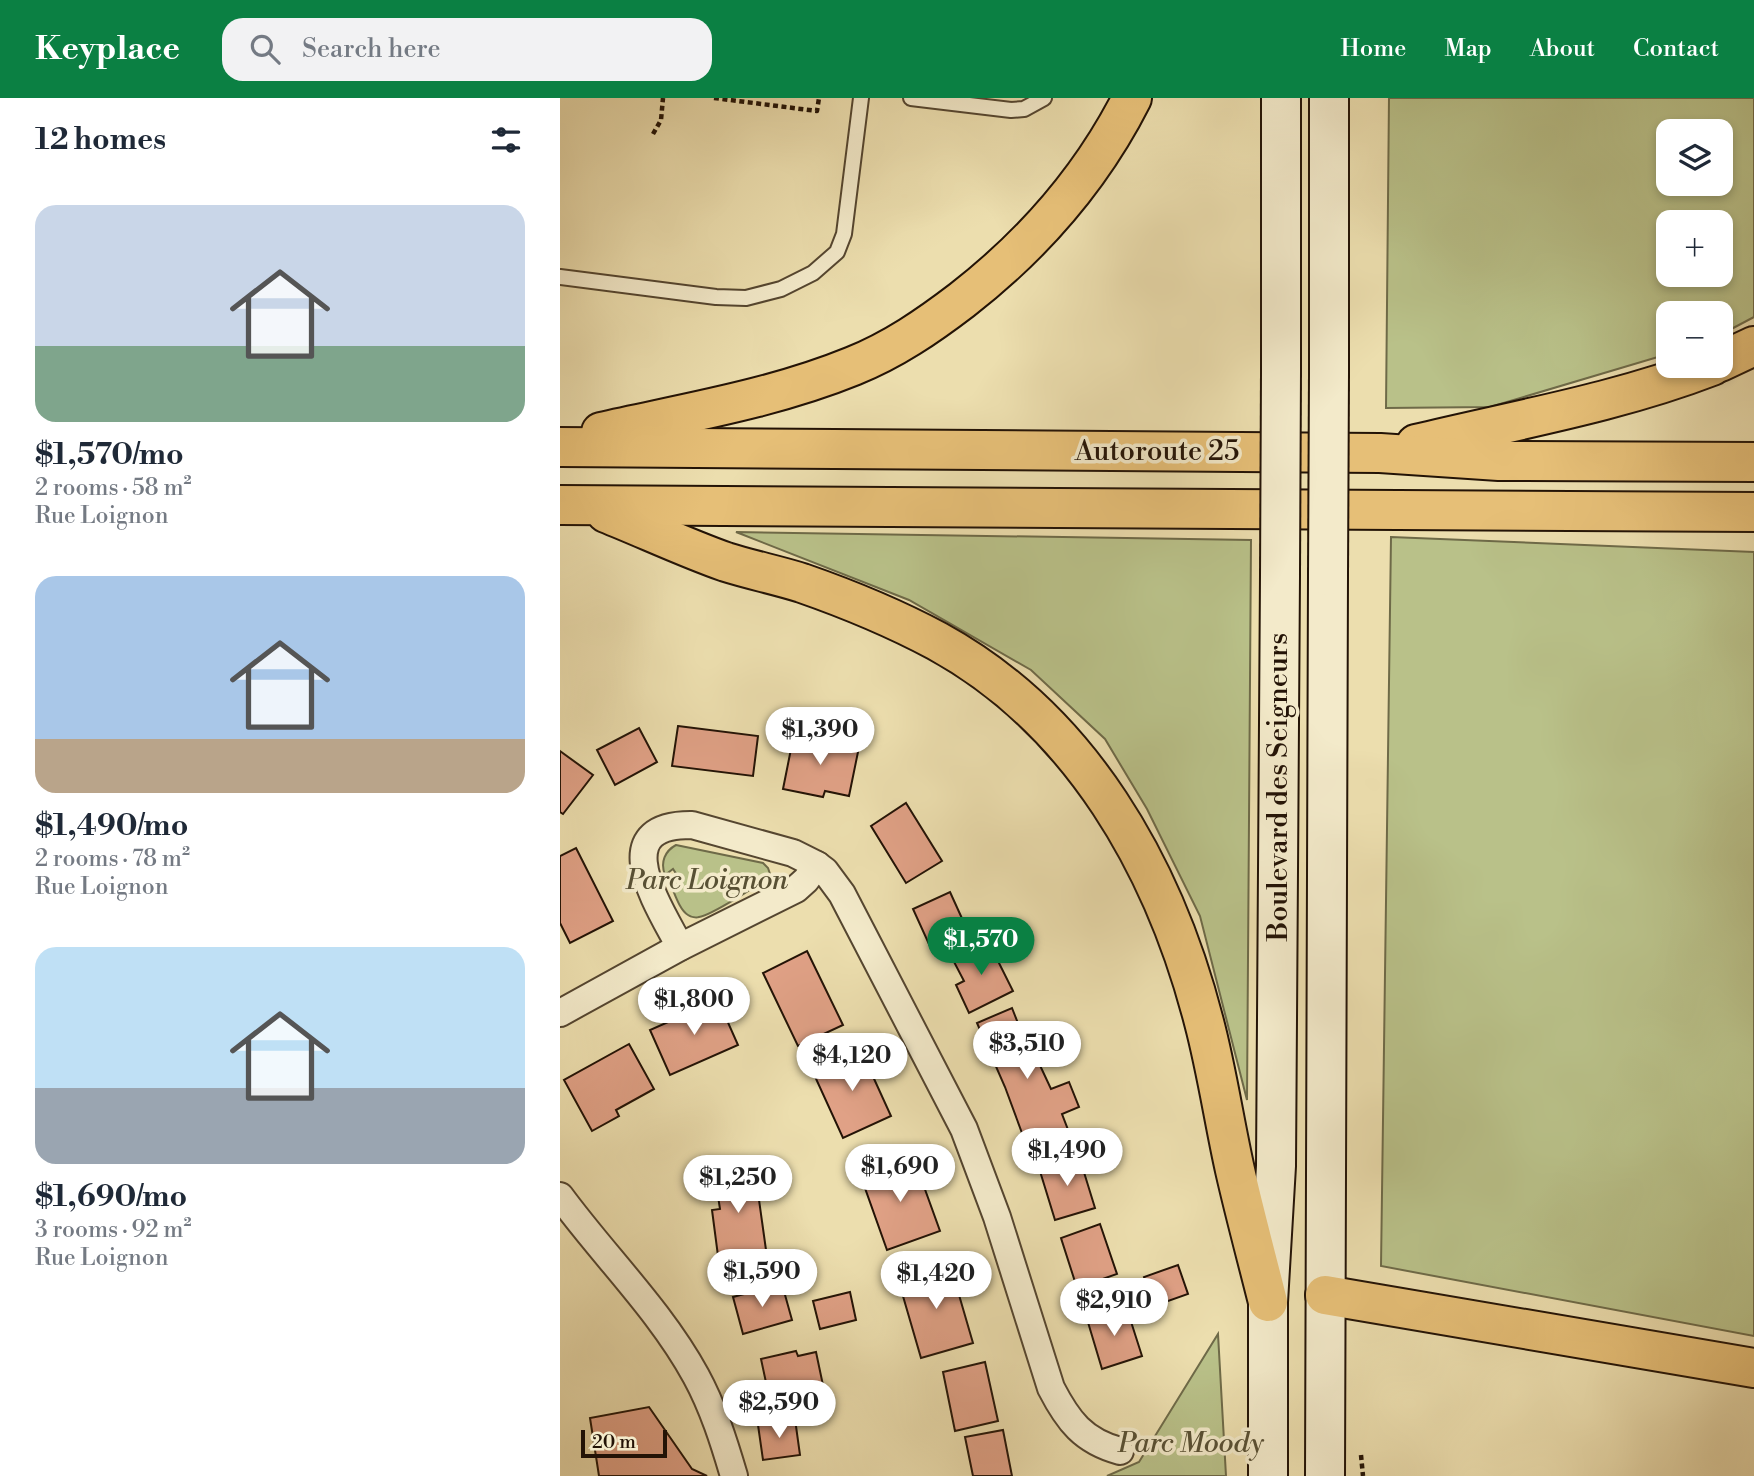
<!DOCTYPE html>
<meta charset="utf-8">
<style>
body{margin:0;font-family:"Libre Bodoni",serif;background:#f2f2f3;color:#1f2937;height:100vh;display:flex;flex-direction:column;font-size:26px;white-space:nowrap}
*{box-sizing:border-box;margin:0}
p{font-size:23px;color:#747a83}
.icon{flex:none;width:38px;height:38px;fill:none;stroke:currentColor;stroke-width:2;stroke-linecap:round;stroke-linejoin:round}
.map{position:relative;flex:1;overflow:hidden}
.side{display:flex;flex-direction:column;background:#fff;width:560px}
.side>*{flex:none}
.tools{position:absolute;left:1096px;top:21px;display:grid;gap:14px}
.tools a{display:grid;place-items:center;width:77px;height:77px;border-radius:14px;background:#fff;box-shadow:0 4px 10px #0003;font-size:35px}
.scale{position:absolute;left:21px;bottom:18px;width:86px;box-sizing:border-box;padding-left:7px;border:4px solid #231306;border-top:0;font-size:19px;line-height:24px;white-space:nowrap;color:#231306;-webkit-text-stroke:5px #f3eaca;paint-order:stroke}
.price{position:absolute;translate:-50% -60px;padding:0 16px;border-radius:24px;background:#fff;color:#222;font-size:23px;line-height:46px;filter:drop-shadow(0 2px 4px #0008)}
.price::after{content:'';position:absolute;left:50%;top:42px;width:21px;height:16px;margin-left:-10px;background:inherit;clip-path:polygon(0 0,100% 0,50% 100%)}
.price.current{background:#0b8043;color:#fff}
ul{padding:0;list-style:none}
li{display:grid;align-content:center;gap:14px;height:371px;padding:0 35px}
li span{display:grid;place-items:center;height:217px;border-radius:21px;color:#555}
li>.icon{margin-inline-start:auto}
span .icon{width:126px;height:126px;fill:#fffc;stroke-width:1}
li b{font-size:30px}
h2{display:flex;justify-content:space-between;align-items:center;height:84px;padding:0 35px;font-size:30px}
header{display:flex;align-items:center;gap:42px;box-sizing:border-box;height:98px;padding:0 35px;background:#0b8043;color:#fff}
header strong{font-size:33px}
nav{display:flex;gap:38px;margin-inline-start:auto;font-size:24px}
.search{width:490px;height:63px;background:#f2f2f3;display:flex;align-items:center;gap:18px;box-sizing:border-box;padding:0 24px;border-radius:21px;color:#747a83;font-size:26px}
main{display:flex;flex:1;min-height:0}
.map>svg:first-child{display:block}
</style>
<header>
<strong>Keyplace</strong>
<div class="search"><svg class="icon" aria-label="search" viewBox="0 0 24 24"><circle cx="10" cy="10" r="6"/><path d="M15 15l6 6"/></svg>Search here</div>
<nav><a>Home</a><a>Map</a><a>About</a><a>Contact</a></nav>
</header>
<main>
<section class="side">
<h2>12 homes<svg class="icon" aria-label="filters" viewBox="0 0 24 24"><path d="M4 7h16M4 17h16"/><circle cx="9" cy="7" r="2"/><circle cx="15" cy="17" r="2"/></svg></h2>
<ul>
<li><span style="background:linear-gradient(#c9d6e8 65%,#7fa58c 0)"><svg class="icon" aria-label="home" viewBox="0 0 24 24"><path d="M3 11l9-7 9 7M6 9v11h12V9"/></svg></span><div><b>$1,570/mo</b><p>2 rooms · 58 m²</p><p>Rue Loignon</p></div></li>
<li><span style="background:linear-gradient(#a9c7e8 75%,#b9a48a 0)"><svg class="icon" aria-label="home" viewBox="0 0 24 24"><path d="M3 11l9-7 9 7M6 9v11h12V9"/></svg></span><div><b>$1,490/mo</b><p>2 rooms · 78 m²</p><p>Rue Loignon</p></div></li>
<li><span style="background:linear-gradient(#bfe0f5 65%,#9aa5b1 0)"><svg class="icon" aria-label="home" viewBox="0 0 24 24"><path d="M3 11l9-7 9 7M6 9v11h12V9"/></svg></span><div><b>$1,690/mo</b><p>3 rooms · 92 m²</p><p>Rue Loignon</p></div></li>
</ul>
</section>
<div class="map">
<svg width="1194" height="1378" viewBox="0 0 1194 1378">
<rect width="100%" height="100%" fill="#ecdeae"/>
<filter id="stains"><feTurbulence type="fractalNoise" baseFrequency=".00286" numOctaves="4"/><feColorMatrix values="0 0 0 0 .2 0 0 0 0 .09 0 0 0 0 .02 0 0 0 .5 -.17"/></filter>
<radialGradient id="worn" r=".72"><stop offset=".6" stop-color="#630" stop-opacity="0"/><stop offset="1" stop-color="#630" stop-opacity=".3"/></radialGradient>
<g fill="#b9c189" stroke="#6e6a48" stroke-width="2" fill-rule="evenodd">
<path d="M829,0H1194V219L1160,237V215H1108V256L930,309L826,310ZM1160,33V86H1108V33ZM1160,124V177H1108V124Z"/>
<path d="M176,434L691,442L687,1002L640,818L587,711L545,641L471,572L349,502Z"/>
<path d="M831,439L1194,454V1238L821,1168Z"/>
<path d="M116,747L203,765L208,770L210,776C206,784 149,818 139,819C136,820 131,819 128,817C119,812 114,793 109,783L117,777L113,771L105,777C100,764 105,753 116,747Z"/>
<path d="M658,1236L666,1378H547L579,1364Z"/>
</g>
<g fill="#e0a186" stroke="#231306" stroke-width="2">
<path d="M118,628L198,638L193,678L112,668Z"/>
<path d="M79,630L97,664L55,687L37,652Z"/>
<path d="M234,636L299,649L289,698L265,693L263,699L223,691Z"/>
<path d="M0,653L33,677L3,716L0,714Z"/>
<path d="M346,705L382,763L346,785L311,728Z"/>
<path d="M16,750L53,823L10,845L0,825V758Z"/>
<path d="M390,794L410,838L373,855L353,811Z"/>
<path d="M428,843L453,893L409,915L396,887L404,883L392,860Z"/>
<path d="M247,853L283,927L238,948L203,875Z"/>
<path d="M158,902L178,947L110,977L90,932Z"/>
<path d="M452,910L461,933L475,927L481,942L470,946L491,991L509,984L519,1009L502,1016L510,1037L469,1054L445,989L417,925Z"/>
<path d="M69,946L94,991L56,1012L59,1018L32,1033L4,982Z"/>
<path d="M300,950L331,1018L283,1040L252,972Z"/>
<path d="M519,1058L535,1110L495,1122L479,1070Z"/>
<path d="M354,1061L380,1133L327,1152L300,1076L324,1067L325,1071Z"/>
<path d="M195,1073L206,1152L158,1158L152,1112L160,1111L155,1079Z"/>
<path d="M540,1126L557,1176L517,1190L501,1140Z"/>
<path d="M390,1166L413,1245L361,1260L338,1181Z"/>
<path d="M618,1167L628,1196L594,1208L584,1179Z"/>
<path d="M222,1186L232,1222L183,1236L173,1199Z"/>
<path d="M290,1194L296,1222L260,1231L253,1203Z"/>
<path d="M566,1208L582,1258L542,1271L527,1221Z"/>
<path d="M236,1253L238,1258L256,1254L264,1292L210,1303L201,1261Z"/>
<path d="M425,1264L438,1323L395,1333L383,1274Z"/>
<path d="M89,1309L132,1371L147,1378H39L30,1320Z"/>
<path d="M235,1321L240,1357L203,1362L198,1327Z"/>
<path d="M443,1332L452,1378H413L405,1339Z"/>
</g>
<g fill="none" stroke-linecap="round" stroke-linejoin="round">
<g stroke="#554630" stroke-width="18">
<g id="lane">
<path d="M351,0L451,12L464,11L484,0"/>
<path d="M0,179L156,199L186,200L221,191L253,175L277,154L284,136L301,0"/>
</g>
</g>
<g stroke="#554630" stroke-width="30">
<g id="street">
<path d="M120,849C100,810 43,726 132,727L233,755L257,767"/>
<path d="M0,915L120,849L236,791L246,782L257,767L265,773L282,796L404,1031L437,1119L491,1290C508,1323 523,1343 560,1353"/>
<path d="M0,1098C44,1158 100,1212 136,1278C153,1309 164,1344 174,1378"/>
</g>
</g>
<g stroke="#231306" stroke-width="42">
<g id="secondary">
<path d="M721,0V274"/>
<path d="M769,275V0"/>
<path d="M708,1378V1204L716,1068L720,477"/>
<path d="M765,1378L768,478"/>
</g>
</g>
<g stroke="#231306" stroke-width="42">
<g id="highway">
<path d="M1160,264L1194,248"/>
<path d="M41,334C125,315 212,301 293,268C333,252 368,228 402,202C474,146 531,81 572,0"/>
<path d="M856,346C955,322 1056,305 1152,268"/>
<path d="M0,349L820,355L939,363L1194,364"/>
<path d="M0,407L1194,414"/>
<path d="M46,415C86,431 126,450 166,464C191,472 217,477 242,485C288,501 334,520 377,543C521,622 604,769 644,924C657,973 664,1023 675,1072C685,1116 697,1160 708,1204"/>
<path d="M765,1197L1194,1270"/>
</g>
</g>
<g stroke="#231306" stroke-width="4.5" stroke-dasharray="5 3.5" stroke-linecap="butt">
<path d="M154,0L257,13L259,0"/>
<path d="M93,36L101,22L103,0"/>
<path d="M801,1357L803,1378"/>
</g>
<use href="#lane" stroke="#f3eaca" stroke-width="14"/>
<use href="#street" stroke="#f3eaca" stroke-width="26"/>
<use href="#secondary" stroke="#f3eaca" stroke-width="38"/>
<use href="#highway" stroke="#e6bf77" stroke-width="38"/>
<g stroke="#231306" stroke-width="42" stroke-linecap="butt">
<g id="secondary-bridge">
<path d="M720,477L721,274"/>
<path d="M768,478L769,275"/>
</g>
</g>
<use href="#secondary-bridge" stroke="#f3eaca" stroke-width="38"/>
</g>
<g text-anchor="middle" dominant-baseline="central" stroke-width="7" stroke-linejoin="round" paint-order="stroke">
<g font-size="28" fill="#231306" stroke="#f3eaca">
<text x="597" y="353">Autoroute 25</text>
<text transform="translate(718 689) rotate(-90)">Boulevard des Seigneurs</text>
</g>
<g font-size="28" font-style="italic" fill="#585034" stroke="#f3eaca">
<text x="147" y="782">Parc Loignon</text>
<text x="631" y="1345">Parc Moody</text>
</g>
</g>
<rect width="100%" height="100%" filter="url(#stains)"/>
<rect width="100%" height="100%" fill="url(#worn)"/>
</svg>
<div class="tools">
<a><svg class="icon" aria-label="layers" viewBox="0 0 24 24"><path d="M12 4l9 5-9 5-9-5zM3 14l9 5 9-5"/></svg></a>
<a>+</a>
<a>−</a>
</div>
<div class="scale">20 m</div>
<b class="price" style="left:260px;top:669px">$1,390</b>
<b class="price current" style="left:421px;top:879px">$1,570</b>
<b class="price" style="left:134px;top:939px">$1,800</b>
<b class="price" style="left:467px;top:983px">$3,510</b>
<b class="price" style="left:292px;top:995px">$4,120</b>
<b class="price" style="left:507px;top:1090px">$1,490</b>
<b class="price" style="left:340px;top:1106px">$1,690</b>
<b class="price" style="left:178px;top:1117px">$1,250</b>
<b class="price" style="left:202px;top:1211px">$1,590</b>
<b class="price" style="left:376px;top:1213px">$1,420</b>
<b class="price" style="left:554px;top:1240px">$2,910</b>
<b class="price" style="left:219px;top:1342px">$2,590</b>
</div>
</main>
